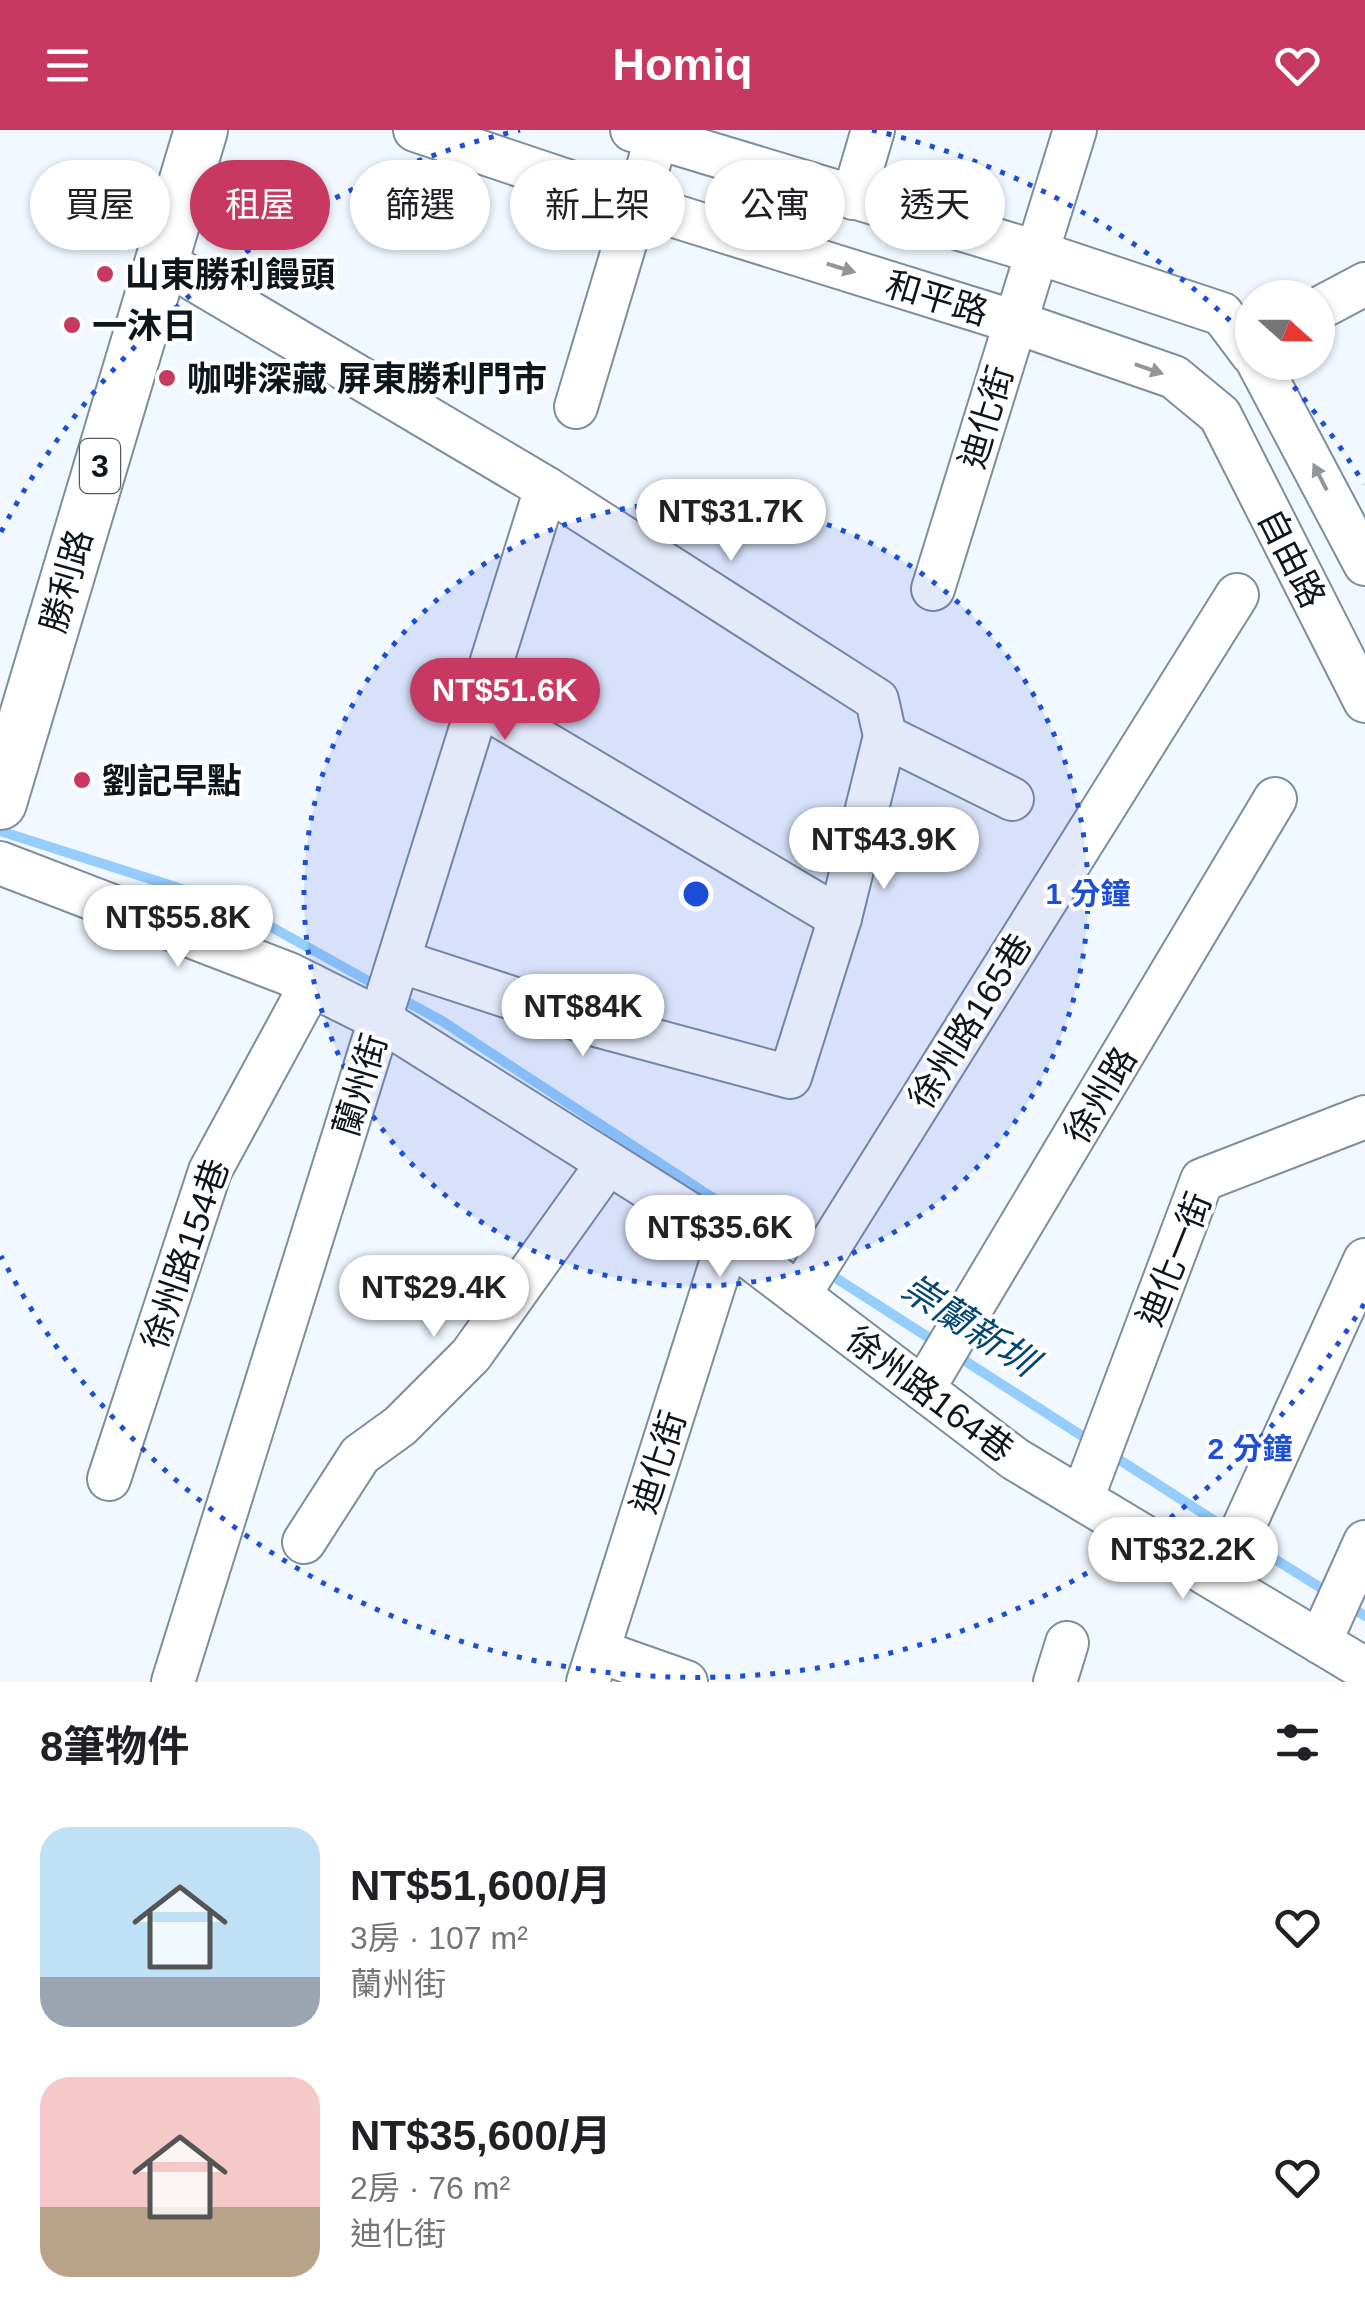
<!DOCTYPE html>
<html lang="zh-TW">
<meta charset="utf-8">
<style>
body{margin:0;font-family:Helvetica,"Noto Sans TC",sans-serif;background:#f6f6f6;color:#202124;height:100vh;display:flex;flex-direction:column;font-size:38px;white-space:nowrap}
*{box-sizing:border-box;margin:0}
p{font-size:32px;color:#757577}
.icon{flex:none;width:55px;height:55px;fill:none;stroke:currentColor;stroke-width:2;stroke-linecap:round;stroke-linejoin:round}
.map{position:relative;height:1552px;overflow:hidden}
.sheet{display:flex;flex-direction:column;background:#fff;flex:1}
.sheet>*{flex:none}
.guide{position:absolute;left:30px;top:30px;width:1305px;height:90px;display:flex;gap:20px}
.needle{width:65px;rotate:111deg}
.controls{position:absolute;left:1235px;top:150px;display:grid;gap:20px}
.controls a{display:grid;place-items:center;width:100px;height:100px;border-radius:50%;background:#fff;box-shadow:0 2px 8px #0004;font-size:50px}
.price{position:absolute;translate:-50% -85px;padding:0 22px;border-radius:35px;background:#fff;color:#222;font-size:32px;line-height:65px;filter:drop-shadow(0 2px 5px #0008)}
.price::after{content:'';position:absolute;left:50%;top:60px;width:30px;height:22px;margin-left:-15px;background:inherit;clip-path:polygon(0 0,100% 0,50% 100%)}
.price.selected{background:#c73960;color:#fff}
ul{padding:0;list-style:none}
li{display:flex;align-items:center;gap:30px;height:250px;padding:0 40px}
li span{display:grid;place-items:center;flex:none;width:280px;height:200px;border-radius:30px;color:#555}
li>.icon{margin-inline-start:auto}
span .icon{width:120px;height:120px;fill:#fffc;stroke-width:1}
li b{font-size:42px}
h2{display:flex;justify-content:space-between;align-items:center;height:120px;padding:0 40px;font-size:42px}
.pill{padding:0 35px;border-radius:45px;background:#fff;box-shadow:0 2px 8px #0004;font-size:35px;line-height:90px}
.pill.selected{background:#c73960;color:#fff}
header{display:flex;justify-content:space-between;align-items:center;height:130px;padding:0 40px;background:#c73960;color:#fff;font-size:45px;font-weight:700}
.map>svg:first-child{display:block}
</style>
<header><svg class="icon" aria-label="menu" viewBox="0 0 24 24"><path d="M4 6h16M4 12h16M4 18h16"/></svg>Homiq<svg class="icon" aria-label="heart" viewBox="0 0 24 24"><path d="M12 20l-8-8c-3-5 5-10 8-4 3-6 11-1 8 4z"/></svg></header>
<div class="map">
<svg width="1365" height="1552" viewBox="0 0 1365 1552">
<rect width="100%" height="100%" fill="#f1f8ff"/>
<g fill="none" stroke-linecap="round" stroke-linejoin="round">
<g stroke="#95cdfd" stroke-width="10">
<path d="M0,701L232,775L381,858"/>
<path d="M396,866L442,891L811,1132"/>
<path d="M825,1141L937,1213"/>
<path d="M956,1225L1093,1313"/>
<path d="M1112,1325L1232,1402"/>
<path d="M1246,1411L1329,1463"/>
<path d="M1348,1475L1365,1486"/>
</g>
<g stroke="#7d8e9e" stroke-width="46">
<g id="minor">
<path d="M415,0L636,74L1015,192L1174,247L1220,285L1365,571"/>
<path d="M632,0L1036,122L1222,184L1252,224"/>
<path d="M853,68L873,0"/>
<path d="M161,130L546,358L877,570L885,606L840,788L790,947L592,894L399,831"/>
<path d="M1318,179L1365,154"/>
<path d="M1258,232L1365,434"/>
<path d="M576,277L659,0"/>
<path d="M933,459L1075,0"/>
<path d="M479,574L840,788"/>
<path d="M885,606L1012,669"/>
<path d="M0,733L289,844L381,890L707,1095L1015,1329L1365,1539"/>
<path d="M799,1165L1237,465"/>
<path d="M923,1259L1275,669"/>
<path d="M109,1349L210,1041L311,855"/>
<path d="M1082,1369L1202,1050L1365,987"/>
<path d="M304,1412L360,1325L400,1296L471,1225L608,1033"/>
<path d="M1219,1451L1365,1130"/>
<path d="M1320,1512L1365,1412"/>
<path d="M598,1521L686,1552"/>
<path d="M173,1552L546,358"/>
<path d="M588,1552L728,1111"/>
<path d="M1055,1552L1067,1513"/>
</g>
</g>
<g stroke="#7d8e9e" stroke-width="56">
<path id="major" d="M0,673L201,0"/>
</g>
<use href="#minor" stroke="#fff" stroke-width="42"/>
<use href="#major" stroke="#fff" stroke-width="52"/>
</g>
<defs><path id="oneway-solid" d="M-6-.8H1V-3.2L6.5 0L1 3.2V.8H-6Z" transform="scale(2.5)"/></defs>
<g fill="#939698">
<use href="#oneway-solid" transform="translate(841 138) rotate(17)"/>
<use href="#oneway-solid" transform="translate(1149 239) rotate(19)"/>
<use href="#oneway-solid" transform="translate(1320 347) rotate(-117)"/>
</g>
<circle cx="696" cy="764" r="392" fill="#1d4ed8" fill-opacity=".12"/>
<g fill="none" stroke="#1d4ed8" stroke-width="5" stroke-dasharray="5 10">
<circle cx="696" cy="764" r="392"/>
<path d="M1364 1174A784 784 0 0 1 1 1126M1 402A784 784 0 0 1 520 0M872 0A784 784 0 0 1 1250 210M1274 234A784 784 0 0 1 1364 354"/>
</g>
<g fill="#c73960" stroke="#fff" stroke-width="4">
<circle cx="105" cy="144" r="10"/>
<circle cx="72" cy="195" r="10"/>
<circle cx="167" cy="248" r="10"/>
<circle cx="82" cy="650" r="10"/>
</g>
<g text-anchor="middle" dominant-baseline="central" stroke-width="8" stroke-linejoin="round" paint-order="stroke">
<rect fill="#fff" stroke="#565b5f" stroke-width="2.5" x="80" y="309" width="40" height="54" rx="8"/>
<g font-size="32" font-weight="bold" fill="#0e151b">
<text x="100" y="336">3</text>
</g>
<g font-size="35" font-weight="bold" fill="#0e151b" stroke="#fff" text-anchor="start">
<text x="125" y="144">山東勝利饅頭</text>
<text x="92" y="195">一沐日</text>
<text x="187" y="248">咖啡深藏 屏東勝利門市</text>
<text x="102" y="650">劉記早點</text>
</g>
<g font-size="35" fill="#0e151b" stroke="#fff">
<text transform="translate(937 168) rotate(17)">和平路</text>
<text transform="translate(986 287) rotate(-73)">迪化街</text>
<text transform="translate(1292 428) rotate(63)">自由路</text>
<text transform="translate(66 451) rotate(-74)">勝利路</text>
<text transform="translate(970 891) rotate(-58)">徐州路165巷</text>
<text transform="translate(360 955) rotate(-73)">蘭州街</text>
<text transform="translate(1100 965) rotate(-59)">徐州路</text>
<text transform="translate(185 1124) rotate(-71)">徐州路154巷</text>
<text transform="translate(1174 1129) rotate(-68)">迪化一街</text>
<text transform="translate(930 1264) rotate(37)">徐州路164巷</text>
<text transform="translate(658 1332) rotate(-72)">迪化街</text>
</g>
<g font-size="38" font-style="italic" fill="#014672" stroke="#fff">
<text transform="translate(969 1195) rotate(33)">崇蘭新圳</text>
</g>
</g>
<circle cx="696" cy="764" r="15" fill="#1d4ed8" stroke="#fff" stroke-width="5"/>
<g font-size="30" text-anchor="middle" font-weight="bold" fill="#1d4ed8" stroke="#fff" stroke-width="8" stroke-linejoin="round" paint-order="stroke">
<text x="1088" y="774">1 分鐘</text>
<text x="1250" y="1329">2 分鐘</text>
</g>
</svg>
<div class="controls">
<a><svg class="needle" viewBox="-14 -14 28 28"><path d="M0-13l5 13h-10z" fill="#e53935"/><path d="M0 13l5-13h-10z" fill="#757577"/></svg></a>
</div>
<b class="price" style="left:731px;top:434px">NT$31.7K</b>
<b class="price selected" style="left:505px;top:613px">NT$51.6K</b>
<b class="price" style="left:884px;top:762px">NT$43.9K</b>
<b class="price" style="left:178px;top:840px">NT$55.8K</b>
<b class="price" style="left:583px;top:929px">NT$84K</b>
<b class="price" style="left:720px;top:1150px">NT$35.6K</b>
<b class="price" style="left:434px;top:1210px">NT$29.4K</b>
<b class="price" style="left:1183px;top:1472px">NT$32.2K</b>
<div class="guide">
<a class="pill">買屋</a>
<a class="pill selected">租屋</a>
<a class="pill">篩選</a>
<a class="pill">新上架</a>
<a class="pill">公寓</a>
<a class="pill">透天</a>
</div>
</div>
<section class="sheet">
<h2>8筆物件<svg class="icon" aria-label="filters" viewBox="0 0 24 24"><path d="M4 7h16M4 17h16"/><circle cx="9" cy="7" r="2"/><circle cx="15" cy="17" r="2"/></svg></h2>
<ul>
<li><span style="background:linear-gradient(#bfe0f5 75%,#9aa5b1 0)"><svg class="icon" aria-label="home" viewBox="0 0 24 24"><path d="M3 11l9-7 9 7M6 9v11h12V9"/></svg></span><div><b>NT$51,600/月</b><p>3房 · 107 m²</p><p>蘭州街</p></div><svg class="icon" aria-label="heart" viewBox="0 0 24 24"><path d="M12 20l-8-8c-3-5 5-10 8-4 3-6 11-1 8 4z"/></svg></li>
<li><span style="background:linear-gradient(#f6c9c9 65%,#b9a48a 0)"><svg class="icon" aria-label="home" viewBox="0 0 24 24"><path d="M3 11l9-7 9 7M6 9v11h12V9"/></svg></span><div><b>NT$35,600/月</b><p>2房 · 76 m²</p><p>迪化街</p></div><svg class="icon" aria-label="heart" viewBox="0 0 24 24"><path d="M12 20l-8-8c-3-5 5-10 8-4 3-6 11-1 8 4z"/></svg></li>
</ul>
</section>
